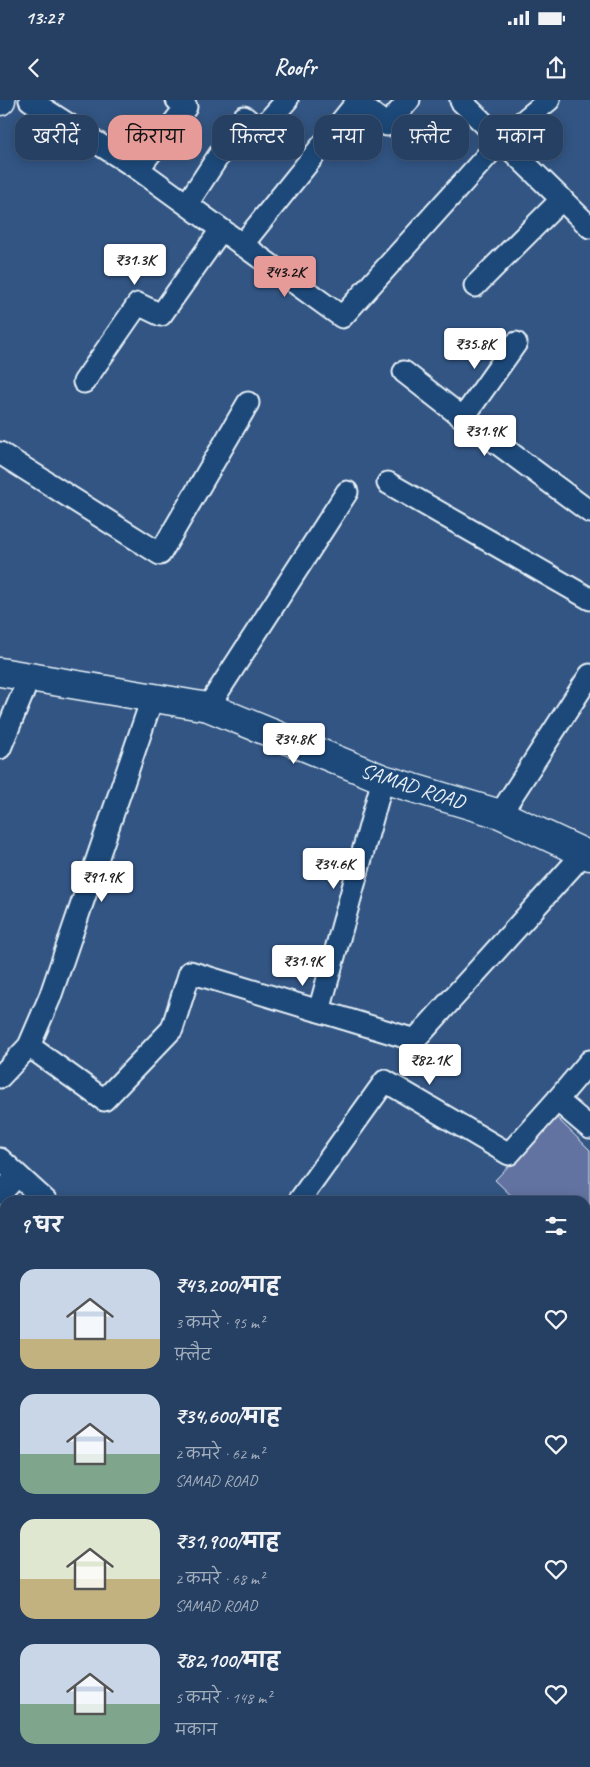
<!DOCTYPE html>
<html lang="hi">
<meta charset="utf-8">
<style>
body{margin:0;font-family:Caveat,"Playpen Sans Deva",sans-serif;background:#324b6c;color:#f1f3f6;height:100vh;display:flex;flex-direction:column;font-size:19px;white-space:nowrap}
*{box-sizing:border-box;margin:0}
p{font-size:16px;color:#a4afbe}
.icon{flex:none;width:28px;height:28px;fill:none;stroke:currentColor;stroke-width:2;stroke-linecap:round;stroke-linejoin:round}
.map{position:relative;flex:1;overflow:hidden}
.panel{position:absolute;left:0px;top:1096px;width:590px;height:571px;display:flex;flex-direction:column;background:#264063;border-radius:15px 15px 0 0;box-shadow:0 2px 12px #0003,0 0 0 1px #425978}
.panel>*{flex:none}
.top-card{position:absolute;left:15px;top:15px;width:560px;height:45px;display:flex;gap:10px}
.price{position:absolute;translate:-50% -42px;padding:0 11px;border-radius:5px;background:#fff;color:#222;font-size:16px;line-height:32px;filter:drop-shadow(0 1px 2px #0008)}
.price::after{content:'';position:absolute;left:50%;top:30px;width:15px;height:11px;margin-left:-8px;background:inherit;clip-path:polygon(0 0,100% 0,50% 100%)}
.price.active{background:#e69b98;color:#111}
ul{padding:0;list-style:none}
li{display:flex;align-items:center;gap:15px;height:125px;padding:0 20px}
li span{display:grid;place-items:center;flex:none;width:140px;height:100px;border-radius:15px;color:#555}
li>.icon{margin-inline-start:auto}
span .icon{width:60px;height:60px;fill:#fffc;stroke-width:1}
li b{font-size:21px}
h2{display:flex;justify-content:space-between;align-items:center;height:60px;padding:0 20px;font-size:21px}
.pill{padding:0 18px;border-radius:15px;background:#264063;box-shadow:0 2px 12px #0003,0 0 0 1px #425978;font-size:18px;line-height:45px}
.pill.active{background:#e69b98;color:#111}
.status{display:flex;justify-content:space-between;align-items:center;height:35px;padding:0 25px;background:#264063;direction:ltr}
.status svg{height:14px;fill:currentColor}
header{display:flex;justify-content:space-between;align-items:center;height:65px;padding:0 20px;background:#264063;font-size:22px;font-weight:800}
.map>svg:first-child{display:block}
</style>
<div class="status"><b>13:27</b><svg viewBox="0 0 49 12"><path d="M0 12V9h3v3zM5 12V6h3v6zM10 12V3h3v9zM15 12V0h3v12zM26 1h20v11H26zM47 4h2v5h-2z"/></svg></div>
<header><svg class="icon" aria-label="back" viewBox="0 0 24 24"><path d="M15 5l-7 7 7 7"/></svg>Roofr<svg class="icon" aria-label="share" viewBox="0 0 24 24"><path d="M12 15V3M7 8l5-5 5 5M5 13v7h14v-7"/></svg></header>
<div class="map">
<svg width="590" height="1667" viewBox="0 0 590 1667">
<rect width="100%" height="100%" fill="#325584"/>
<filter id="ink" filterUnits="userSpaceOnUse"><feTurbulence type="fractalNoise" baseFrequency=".02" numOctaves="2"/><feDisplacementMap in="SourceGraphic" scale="10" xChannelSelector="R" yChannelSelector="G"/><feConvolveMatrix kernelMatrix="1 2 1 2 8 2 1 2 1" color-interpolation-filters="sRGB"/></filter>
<g filter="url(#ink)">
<g fill="#6473a1" stroke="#e8f1f8">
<path d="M556,1017L590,1050V1152L585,1157V1101H517L495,1080Z"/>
<path d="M221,1662H270L266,1667H225Z"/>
</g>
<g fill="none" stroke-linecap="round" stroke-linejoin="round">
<g stroke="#e8f1f8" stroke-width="25">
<g id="street">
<path d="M30,0L138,69L342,217L502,39L549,0"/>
<path d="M463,0L461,1L590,127"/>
<path d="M138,69L186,7L177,0"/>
<path d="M187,104L244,17L260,30L287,0"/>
<path d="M242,145L357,2L387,25L409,0"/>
<path d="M475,186L562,99"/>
<path d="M404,272L463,318L590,412"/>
<path d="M84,282L138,204L161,215L221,130"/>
<path d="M463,318L516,243"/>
<path d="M0,353L160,454L248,303"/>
<path d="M388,383L590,499"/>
<path d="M208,607L347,392"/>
<path d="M0,648L29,578"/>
<path d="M500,714L590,575"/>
<path d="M319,911L383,679"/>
<path d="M29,946L104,1000L172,929L190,872L415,940L584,753"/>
<path d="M0,977L29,946L50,897L152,599"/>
<path d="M557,1000L590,961"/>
<path d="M0,1059L46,1101"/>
<path d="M0,1094L17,1076"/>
<path d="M299,1101L385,981L509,1054L557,1000L590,1028"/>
<path d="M0,1378L5,1373"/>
<path d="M0,1478L5,1483"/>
<path d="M585,1600L590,1606"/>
<path d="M162,1662L165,1667"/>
<path d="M463,1662L466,1667"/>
<path d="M338,1667L343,1662"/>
</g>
</g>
<g stroke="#e8f1f8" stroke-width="31">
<g id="secondary">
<path d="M0,1L1,0"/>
<path d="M0,572L208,607L383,679L500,714L590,756"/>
<path d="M585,1218L590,1214"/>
<path d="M585,1255L590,1251"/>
<path d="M102,1667L107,1662"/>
<path d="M142,1667L147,1662"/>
</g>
</g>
<use href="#street" stroke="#1f4a7a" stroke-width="21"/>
<use href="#secondary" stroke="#1f4a7a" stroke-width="28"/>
</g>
</g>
<g text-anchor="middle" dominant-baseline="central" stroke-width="4" stroke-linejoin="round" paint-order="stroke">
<g font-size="21" fill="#e8f1f8" stroke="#1f4a7a">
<text transform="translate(413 686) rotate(18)">SAMAD ROAD</text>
</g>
</g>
</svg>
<b class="price" style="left:135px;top:186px">₹31.3K</b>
<b class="price active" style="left:285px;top:198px">₹43.2K</b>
<b class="price" style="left:475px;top:270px">₹35.8K</b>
<b class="price" style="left:485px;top:357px">₹31.9K</b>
<b class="price" style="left:294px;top:665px">₹34.8K</b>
<b class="price" style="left:334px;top:790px">₹34.6K</b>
<b class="price" style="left:102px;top:803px">₹91.9K</b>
<b class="price" style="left:303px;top:887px">₹31.9K</b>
<b class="price" style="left:430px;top:986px">₹82.1K</b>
<div class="top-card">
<a class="pill">खरीदें</a>
<a class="pill active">किराया</a>
<a class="pill">फ़िल्टर</a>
<a class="pill">नया</a>
<a class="pill">फ़्लैट</a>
<a class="pill">मकान</a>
</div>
<section class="panel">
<h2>9 घर<svg class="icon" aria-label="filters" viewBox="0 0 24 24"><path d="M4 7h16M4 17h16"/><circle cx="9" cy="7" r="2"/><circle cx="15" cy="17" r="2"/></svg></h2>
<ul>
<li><span style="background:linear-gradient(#c9d6e8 70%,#c2b280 0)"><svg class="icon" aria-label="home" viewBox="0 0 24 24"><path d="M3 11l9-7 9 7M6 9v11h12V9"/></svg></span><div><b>₹43,200/माह</b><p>3 कमरे · 95 m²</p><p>फ़्लैट</p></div><svg class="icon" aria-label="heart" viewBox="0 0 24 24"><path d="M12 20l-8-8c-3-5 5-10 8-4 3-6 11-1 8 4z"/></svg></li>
<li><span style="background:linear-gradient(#c9d6e8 60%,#7fa58c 0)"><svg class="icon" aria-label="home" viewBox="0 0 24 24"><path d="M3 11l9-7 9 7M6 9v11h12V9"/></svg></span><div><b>₹34,600/माह</b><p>2 कमरे · 62 m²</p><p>SAMAD ROAD</p></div><svg class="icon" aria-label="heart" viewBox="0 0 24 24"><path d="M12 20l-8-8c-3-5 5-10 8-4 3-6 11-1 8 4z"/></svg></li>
<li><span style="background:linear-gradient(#dfe7d0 60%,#c2b280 0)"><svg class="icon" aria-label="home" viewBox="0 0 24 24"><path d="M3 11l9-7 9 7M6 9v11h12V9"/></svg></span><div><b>₹31,900/माह</b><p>2 कमरे · 68 m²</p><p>SAMAD ROAD</p></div><svg class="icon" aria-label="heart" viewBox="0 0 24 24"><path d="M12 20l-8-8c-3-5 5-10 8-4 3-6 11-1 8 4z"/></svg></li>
<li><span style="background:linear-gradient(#c9d6e8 60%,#7fa58c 0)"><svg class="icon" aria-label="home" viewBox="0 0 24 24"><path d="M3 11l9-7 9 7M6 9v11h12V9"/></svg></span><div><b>₹82,100/माह</b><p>5 कमरे · 148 m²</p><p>मकान</p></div><svg class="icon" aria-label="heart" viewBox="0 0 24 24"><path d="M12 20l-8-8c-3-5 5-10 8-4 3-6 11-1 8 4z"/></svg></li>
</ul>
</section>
</div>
